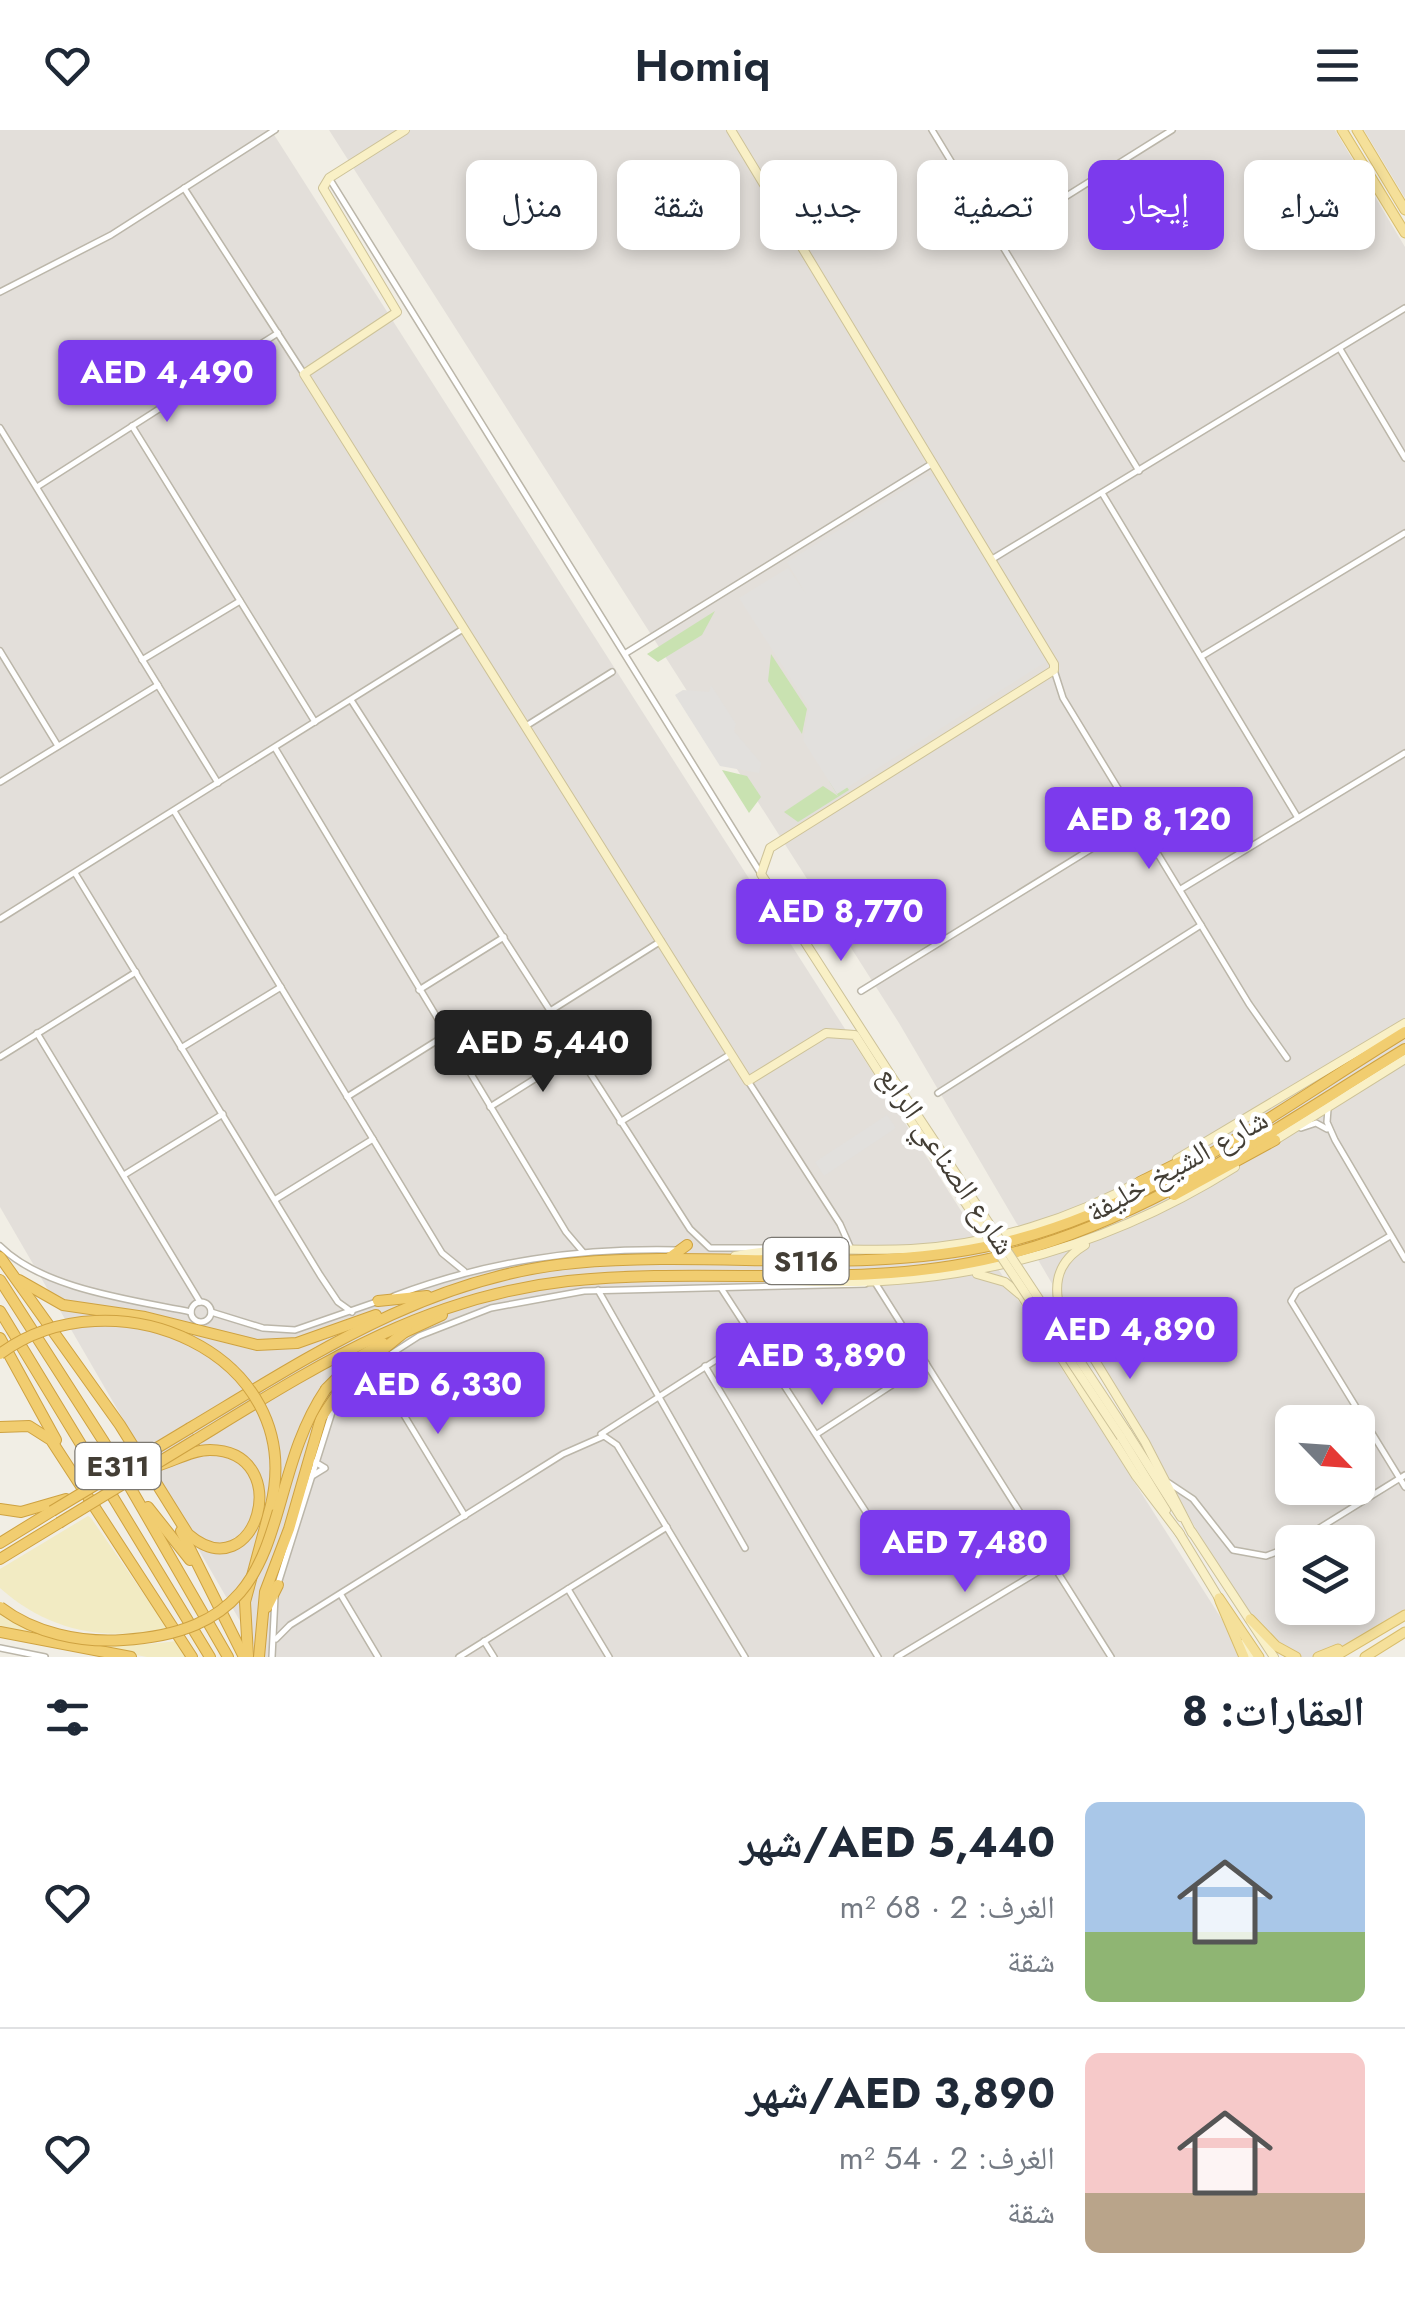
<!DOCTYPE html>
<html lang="ar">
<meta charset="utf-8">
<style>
body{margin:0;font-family:Jost,"Noto Naskh Arabic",sans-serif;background:#f2f2f3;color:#1f2937;direction:rtl;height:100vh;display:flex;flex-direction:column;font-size:38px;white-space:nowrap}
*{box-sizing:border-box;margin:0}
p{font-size:32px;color:#747a83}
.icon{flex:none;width:55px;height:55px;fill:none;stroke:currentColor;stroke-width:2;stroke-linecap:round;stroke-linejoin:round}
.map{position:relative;height:1527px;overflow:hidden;direction:ltr}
.sheet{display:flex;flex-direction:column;background:#fff;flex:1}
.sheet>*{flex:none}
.hud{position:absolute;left:30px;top:30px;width:1345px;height:90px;direction:rtl;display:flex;gap:20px}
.needle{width:65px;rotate:115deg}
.tools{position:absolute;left:1275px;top:1275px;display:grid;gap:20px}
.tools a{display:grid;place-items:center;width:100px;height:100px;border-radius:15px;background:#fff;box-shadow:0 5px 15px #0003;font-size:50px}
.price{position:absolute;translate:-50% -85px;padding:0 22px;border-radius:10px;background:#7c3aed;color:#fff;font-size:32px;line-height:65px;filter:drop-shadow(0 2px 5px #0008)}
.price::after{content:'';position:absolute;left:50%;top:60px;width:30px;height:22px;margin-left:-15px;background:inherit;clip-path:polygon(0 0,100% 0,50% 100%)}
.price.active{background:#222;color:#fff}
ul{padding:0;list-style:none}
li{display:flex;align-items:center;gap:30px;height:250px;padding:0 40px}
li+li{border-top:2px solid #e0e1e3}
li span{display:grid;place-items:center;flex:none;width:280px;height:200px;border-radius:15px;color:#555}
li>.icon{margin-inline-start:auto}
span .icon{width:120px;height:120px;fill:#fffc;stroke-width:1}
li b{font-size:42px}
h2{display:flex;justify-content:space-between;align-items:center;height:120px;padding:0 40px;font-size:42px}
.chip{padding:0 35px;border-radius:15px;background:#fff;box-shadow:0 5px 15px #0003;font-size:35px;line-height:90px}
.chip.active{background:#7c3aed;color:#fff}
header{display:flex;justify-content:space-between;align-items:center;height:130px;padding:0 40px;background:#fff;font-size:45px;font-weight:600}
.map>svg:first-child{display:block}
</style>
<header><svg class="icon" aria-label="menu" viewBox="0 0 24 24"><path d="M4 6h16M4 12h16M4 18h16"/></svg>Homiq<svg class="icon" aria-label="heart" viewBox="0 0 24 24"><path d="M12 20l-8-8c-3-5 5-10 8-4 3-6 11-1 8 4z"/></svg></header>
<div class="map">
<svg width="1405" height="1527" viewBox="0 0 1405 1527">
<rect width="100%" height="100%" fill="#f1eee5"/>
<g fill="#e3dfda" fill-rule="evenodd">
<path d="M0,0H271L1246,1527H261L0,1077Z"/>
<path d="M329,0H1335L1405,117V1484L1336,1527H1285L1266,1518L899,893ZM1292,1292H1358V1358H1292ZM1292,1412H1358V1478H1292Z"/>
<path d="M1364,0H1405V68Z"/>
</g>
<g fill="#c9e2b1">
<path d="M715,481L702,505L658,532L647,524Z"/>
<path d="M771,524L807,579L802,604L768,551Z"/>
<path d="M722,640L747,646L761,667L749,683Z"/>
<path d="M838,645L849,660L798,692L784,682L823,656L838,666L829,651Z"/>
</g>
<g fill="#f2ebc3">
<path d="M88,1386L91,1388L168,1499C105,1511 49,1502 0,1458V1439Z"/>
<path d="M0,1481C71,1508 100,1521 177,1511L188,1527H147L0,1500Z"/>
</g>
<g fill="#e2e0dd">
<path d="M927,346L935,348L1049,530L837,664L803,610L809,577L739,468L788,438L806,464L787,432Z"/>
<path d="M711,555L736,594L734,601L761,633L759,643L720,636L675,565L683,560L709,562Z"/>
<path d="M887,985L896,998L824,1046L815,1032Z"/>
</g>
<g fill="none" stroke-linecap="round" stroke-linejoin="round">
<g stroke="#bbb6a9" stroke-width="8">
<g id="street">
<path d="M932,0L1139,341"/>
<path d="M329,48L761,744"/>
<path d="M184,58L304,244"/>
<path d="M998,109L1172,0"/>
<path d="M0,162L111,105L275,0"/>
<path d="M1340,219L1405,328"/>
<path d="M132,296L315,592"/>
<path d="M0,298L218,653"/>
<path d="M37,357L278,203"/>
<path d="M1102,363L1298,688"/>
<path d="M994,428L1405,178"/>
<path d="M0,521L58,616"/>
<path d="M626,523L933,333"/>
<path d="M1202,526L1405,403"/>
<path d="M142,530L240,471"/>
<path d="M1054,540L1063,568L1249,874L1287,928"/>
<path d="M351,570L690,1099L710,1118H770"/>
<path d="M526,596L612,542"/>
<path d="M275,618L566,1102L583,1122"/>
<path d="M0,652L158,555"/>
<path d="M174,681L442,1123L464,1141"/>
<path d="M75,743L320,1145L338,1172L352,1182"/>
<path d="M1181,759L1405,623"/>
<path d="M0,789L463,499"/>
<path d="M419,860L504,807"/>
<path d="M861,861L1138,690"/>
<path d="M550,881L661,811"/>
<path d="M37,903L200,1172"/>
<path d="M181,918L281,857"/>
<path d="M0,927L136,842"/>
<path d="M748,951L840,1094L851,1119"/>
<path d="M938,963L1201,795"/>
<path d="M347,967L446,905"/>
<path d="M490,977L576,923"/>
<path d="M1328,979L1327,992L1335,1010L1405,1129"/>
<path d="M620,992L731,924"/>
<path d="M1301,998L1316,993L1327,999"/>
<path d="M124,1045L223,984"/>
<path d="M276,1069L373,1009"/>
<path d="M1390,1106L1297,1161L1291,1171L1405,1357"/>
<path d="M0,1116C43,1159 133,1170 191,1182"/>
<path d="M876,1154L1111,1527"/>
<path d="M721,1158L877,1399"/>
<path d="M598,1160L745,1418"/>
<path d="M394,1166C487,1131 577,1118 676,1120"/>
<circle cx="201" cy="1182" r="10"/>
<path d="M211,1182L263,1198L295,1200L379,1171"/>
<path d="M380,1233L381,1247L465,1386"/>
<path d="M705,1236L878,1527"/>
<path d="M601,1304L755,1205"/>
<path d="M817,1304L926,1233"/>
<path d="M312,1346L325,1338L315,1332"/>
<path d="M1169,1353L1193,1369L1233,1420L1266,1426L1292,1416"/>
<path d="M1297,1412L1405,1345"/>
<path d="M277,1457L332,1282L366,1240L419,1206L491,1178L584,1161L865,1154"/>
<path d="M568,1459L609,1527"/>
<path d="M341,1465L378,1527"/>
<path d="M276,1509L290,1495L563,1324L604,1306L617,1315L745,1527"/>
<path d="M484,1511L494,1527"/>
<path d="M0,1518L45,1527"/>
<path d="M272,1527L275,1467"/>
<path d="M459,1527L667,1397"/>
<path d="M897,1527L1051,1434"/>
</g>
</g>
<g stroke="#cdc298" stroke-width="10">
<g id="secondary">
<path d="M405,0L329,48L323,58L397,182L304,244L748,951L826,903L855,905L883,949"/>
<path d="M731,0L1054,534V540L770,718L761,744L890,944"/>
<path d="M1272,1012L1405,929"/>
<path d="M1177,1029L1405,893"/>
<path d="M1085,1115C1063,1128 1054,1145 1058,1170L1145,1312L1192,1403"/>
<path d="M735,1126C792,1114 853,1122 911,1119C991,1115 1074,1088 1144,1049"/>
<path d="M977,1144L1005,1152L1022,1166L1136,1346L1180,1404"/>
<path d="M792,1151C951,1160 1100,1122 1235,1037"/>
<path d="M1127,1302L1181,1387"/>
<path d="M1121,1307L1166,1380"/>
<path d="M1178,1401L1220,1470"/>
<path d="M1192,1402L1274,1527"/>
<path d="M1242,1514L1250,1527"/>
</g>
</g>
<g stroke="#d8bd6c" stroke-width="11">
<g id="primary">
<path d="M1342,0L1405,103"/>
<path d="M1357,0L1405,80"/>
<path d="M1219,1468L1259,1527"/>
<path d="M1220,1471L1244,1527"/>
<path d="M1250,1489L1276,1516L1296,1527"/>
<path d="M1318,1527L1338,1519"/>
<path d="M1334,1527L1405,1485"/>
<path d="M1365,1527L1405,1502"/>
</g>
</g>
<g stroke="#cea241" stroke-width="12">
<g id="highway">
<path d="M1140,1052L1190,1027"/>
<path d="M1174,1065L1275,1010"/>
<path d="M0,1127L120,1295L188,1404C256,1463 297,1321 210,1320C192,1320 174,1331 157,1336"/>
<path d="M668,1129L687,1115"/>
<path d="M0,1150L104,1312L228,1527"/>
<path d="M19,1150L63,1175L145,1187L257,1215L297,1213L376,1185"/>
<path d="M378,1171L427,1166"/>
<path d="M0,1181L210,1527"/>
<path d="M403,1203L442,1185"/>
<path d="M0,1208L56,1310"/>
<path d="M326,1259L357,1228L383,1213"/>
<path d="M0,1297L29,1296L51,1310L192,1527"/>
<path d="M190,1298C312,1225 430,1146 575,1133C716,1120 859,1146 998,1114C1147,1080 1276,981 1405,902"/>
<path d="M197,1309C318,1235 423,1167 568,1151C710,1136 857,1161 997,1127C1147,1091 1275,998 1405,919"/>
<path d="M148,1377L190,1430"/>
<path d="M0,1379L21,1382L66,1369"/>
<path d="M181,1401L244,1527"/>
<path d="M0,1413L52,1381"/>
<path d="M0,1429L59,1393"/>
<path d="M267,1477L278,1455"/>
<path d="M0,1502L131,1527"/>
<path d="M248,1526L245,1472L271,1375"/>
<path d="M259,1527L265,1462L289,1399L321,1288L348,1248L407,1200"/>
</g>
</g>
<use href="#street" stroke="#fff" stroke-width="5"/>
<use href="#secondary" stroke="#f9f0c6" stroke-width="8"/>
<use href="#primary" stroke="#f5e09a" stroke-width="9"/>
<use href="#highway" stroke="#f1cd70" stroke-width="10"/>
<g stroke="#cdc298" stroke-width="10" stroke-linecap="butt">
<g id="secondary-bridge">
<path d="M890,944L1127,1302"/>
<path d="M883,949L1121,1307"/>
</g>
</g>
<g stroke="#cea241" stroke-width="12" stroke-linecap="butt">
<g id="highway-bridge">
<path d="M0,1224C112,1141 307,1222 271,1375"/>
<path d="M52,1381L190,1298"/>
<path d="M59,1393L197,1309"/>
<path d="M0,1477C34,1503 80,1513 123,1510C302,1499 255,1364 326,1259"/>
</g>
</g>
<use href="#secondary-bridge" stroke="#f9f0c6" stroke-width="8"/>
<use href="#highway-bridge" stroke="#f1cd70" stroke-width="10"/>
</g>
<g text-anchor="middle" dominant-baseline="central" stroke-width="9" stroke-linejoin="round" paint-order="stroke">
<g fill="#fff" stroke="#7b7872" stroke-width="2.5">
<rect x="763.5" y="1108" width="85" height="46" rx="8"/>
<rect x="75.5" y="1313" width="85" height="46" rx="8"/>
</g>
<g font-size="28" font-weight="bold" fill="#433e35">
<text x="806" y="1131">S116</text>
<text x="118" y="1336">E311</text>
</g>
<g font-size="30" fill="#433e35" stroke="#fff">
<text transform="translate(947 1030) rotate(56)">شارع الصناعي الرابع</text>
<text transform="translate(1177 1035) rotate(-29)">شارع الشيخ خليفة</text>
</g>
</g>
</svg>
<div class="tools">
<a><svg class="needle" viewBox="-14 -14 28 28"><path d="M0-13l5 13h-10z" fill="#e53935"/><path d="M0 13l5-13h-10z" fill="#747a83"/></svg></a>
<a><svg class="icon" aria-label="layers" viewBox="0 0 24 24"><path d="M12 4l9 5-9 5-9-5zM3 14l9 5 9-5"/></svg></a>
</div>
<b class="price" style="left:167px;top:295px">AED 4,490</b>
<b class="price" style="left:1149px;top:742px">AED 8,120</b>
<b class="price" style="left:841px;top:834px">AED 8,770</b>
<b class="price active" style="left:543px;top:965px">AED 5,440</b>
<b class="price" style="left:1130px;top:1252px">AED 4,890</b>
<b class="price" style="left:822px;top:1278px">AED 3,890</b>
<b class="price" style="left:438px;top:1307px">AED 6,330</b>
<b class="price" style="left:965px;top:1465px">AED 7,480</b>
<div class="hud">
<a class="chip">شراء</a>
<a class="chip active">إيجار</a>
<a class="chip">تصفية</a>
<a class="chip">جديد</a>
<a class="chip">شقة</a>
<a class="chip">منزل</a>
</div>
</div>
<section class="sheet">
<h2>العقارات: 8<svg class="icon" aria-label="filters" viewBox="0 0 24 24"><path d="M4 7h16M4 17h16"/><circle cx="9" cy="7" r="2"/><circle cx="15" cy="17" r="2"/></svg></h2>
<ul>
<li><span style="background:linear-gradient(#a9c7e8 65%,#8fb573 0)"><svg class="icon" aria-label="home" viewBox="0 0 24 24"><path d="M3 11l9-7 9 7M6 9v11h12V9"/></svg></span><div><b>AED 5,440/شهر</b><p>الغرف: 2 · 68 m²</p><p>شقة</p></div><svg class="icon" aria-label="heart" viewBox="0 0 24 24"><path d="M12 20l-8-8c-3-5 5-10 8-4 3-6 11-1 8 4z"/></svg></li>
<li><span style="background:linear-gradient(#f6c9c9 70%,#b9a48a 0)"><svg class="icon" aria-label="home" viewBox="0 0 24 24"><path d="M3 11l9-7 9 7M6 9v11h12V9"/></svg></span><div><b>AED 3,890/شهر</b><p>الغرف: 2 · 54 m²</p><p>شقة</p></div><svg class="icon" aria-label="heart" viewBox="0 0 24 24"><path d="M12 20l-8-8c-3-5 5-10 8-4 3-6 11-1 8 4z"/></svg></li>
</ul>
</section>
